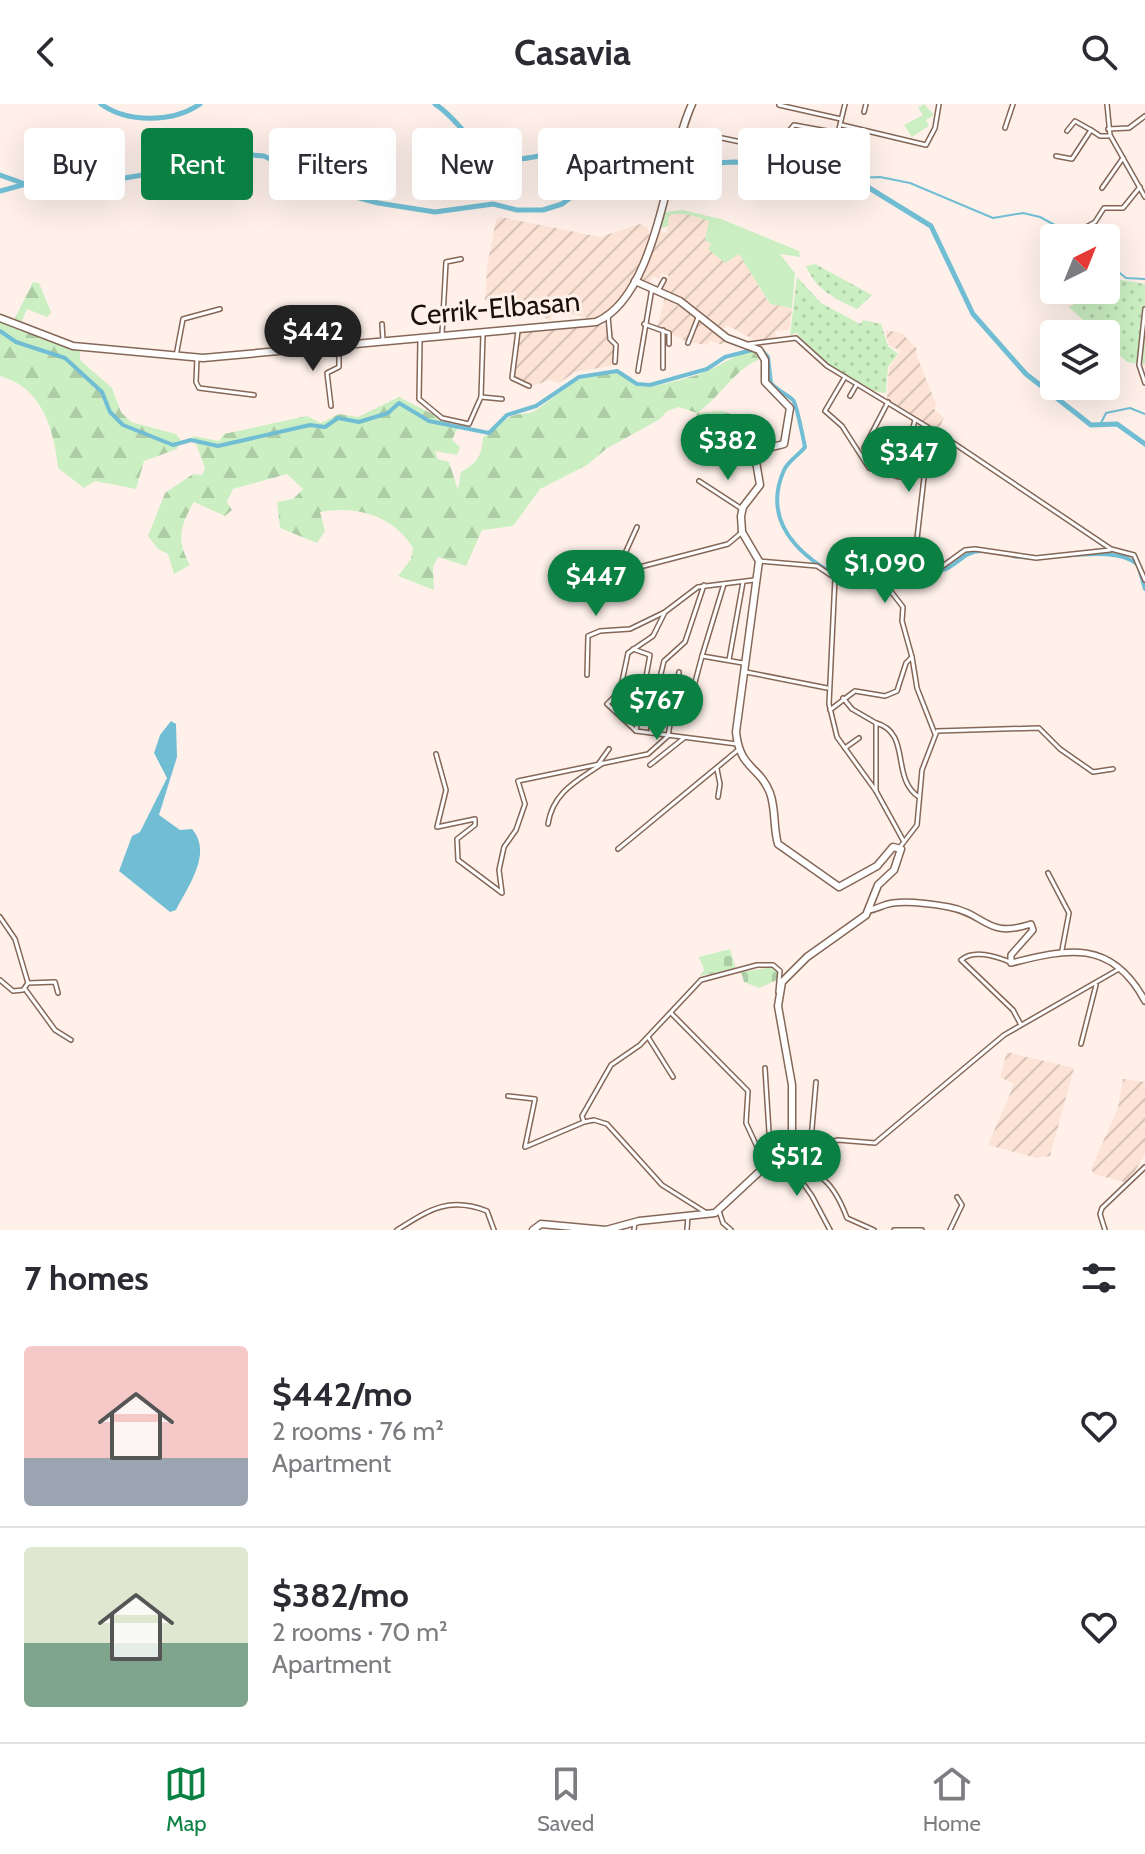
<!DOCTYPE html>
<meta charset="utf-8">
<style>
body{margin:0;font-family:Cabin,sans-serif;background:#f7f7f7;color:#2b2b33;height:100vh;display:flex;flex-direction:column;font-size:30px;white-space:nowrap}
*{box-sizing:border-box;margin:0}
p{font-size:26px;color:#7c7c81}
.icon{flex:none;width:44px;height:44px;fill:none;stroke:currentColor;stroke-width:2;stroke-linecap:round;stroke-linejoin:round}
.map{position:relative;height:1126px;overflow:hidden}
.sheet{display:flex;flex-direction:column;background:#fff;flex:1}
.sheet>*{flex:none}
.banner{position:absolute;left:24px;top:24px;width:1098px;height:72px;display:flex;gap:16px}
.needle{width:52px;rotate:43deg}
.buttons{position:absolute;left:1040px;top:120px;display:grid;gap:16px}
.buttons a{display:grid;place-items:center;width:80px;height:80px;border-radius:8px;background:#fff;box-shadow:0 8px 32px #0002;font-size:40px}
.price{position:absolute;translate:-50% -68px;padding:0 18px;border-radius:28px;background:#0b8043;color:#fff;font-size:26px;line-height:52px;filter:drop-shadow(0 2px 4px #0008)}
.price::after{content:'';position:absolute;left:50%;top:48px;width:24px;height:18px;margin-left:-12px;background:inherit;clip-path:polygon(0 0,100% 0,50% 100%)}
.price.selected{background:#222;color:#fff}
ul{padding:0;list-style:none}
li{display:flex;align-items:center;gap:24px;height:200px;padding:0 24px}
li+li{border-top:2px solid #e1e1e2}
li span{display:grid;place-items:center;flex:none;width:224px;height:160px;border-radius:8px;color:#555}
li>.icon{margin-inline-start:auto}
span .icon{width:96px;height:96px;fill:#fffc;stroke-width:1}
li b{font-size:34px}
h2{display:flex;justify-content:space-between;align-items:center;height:96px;padding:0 24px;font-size:34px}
.pill{padding:0 28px;border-radius:8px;background:#fff;box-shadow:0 8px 32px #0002;font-size:28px;line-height:72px}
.pill.selected{background:#0b8043;color:#fff}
header{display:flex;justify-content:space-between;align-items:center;height:104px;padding:0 24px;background:#fff;font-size:36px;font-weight:700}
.menu{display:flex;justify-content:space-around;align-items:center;height:112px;border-top:2px solid #e1e1e2;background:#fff;font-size:22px;color:#7c7c81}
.menu a{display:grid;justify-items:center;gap:4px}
.menu .selected{color:#0b8043}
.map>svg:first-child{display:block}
</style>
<header><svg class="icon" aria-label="back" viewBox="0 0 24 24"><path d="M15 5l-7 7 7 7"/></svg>Casavia<svg class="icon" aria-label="search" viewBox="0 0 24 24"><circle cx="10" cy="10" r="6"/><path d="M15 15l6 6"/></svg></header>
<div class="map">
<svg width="1145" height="1126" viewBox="0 0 1145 1126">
<defs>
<pattern id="industrial-furrows" width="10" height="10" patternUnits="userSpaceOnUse" patternTransform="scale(2)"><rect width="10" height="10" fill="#fce3d6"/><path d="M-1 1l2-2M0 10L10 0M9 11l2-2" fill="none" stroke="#d7c2b6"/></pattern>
<pattern id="forest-firs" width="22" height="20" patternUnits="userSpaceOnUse" patternTransform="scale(2)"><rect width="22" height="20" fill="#cbefc2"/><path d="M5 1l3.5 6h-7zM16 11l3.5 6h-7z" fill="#aecca5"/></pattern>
<pattern id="cemetery-stones" width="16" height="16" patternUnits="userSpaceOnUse" patternTransform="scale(2)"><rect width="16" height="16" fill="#cbefc2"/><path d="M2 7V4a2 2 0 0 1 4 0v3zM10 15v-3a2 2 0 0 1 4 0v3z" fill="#aecca5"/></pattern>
<pattern id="park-dots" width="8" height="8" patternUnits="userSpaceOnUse" patternTransform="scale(2)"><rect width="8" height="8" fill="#cbefc2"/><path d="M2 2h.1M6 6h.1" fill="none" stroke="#aecca5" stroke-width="1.8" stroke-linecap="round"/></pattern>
</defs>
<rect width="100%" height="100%" fill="#fff1ea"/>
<g fill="url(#industrial-furrows)">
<path d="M684,109L709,117L712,140L708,145L739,150L769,199L792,204L789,226L775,227L776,234L758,238L727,221L721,227L661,186L669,172L662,169L659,175L653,172L648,181L639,177L658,127L667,129L669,111Z"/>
<path d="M500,113L600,133L640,120L648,124L650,136L629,185L613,204L594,215L554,207L551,217L525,201L485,196L487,163L496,116Z"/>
<path d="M665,192L725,236L723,241L710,237L708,241L687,238L657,223Z"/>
<path d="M611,221L616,241V261L575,268L559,279L550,276L526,284L513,275L518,228Z"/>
<path d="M885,226L902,229L917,245L916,250L936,300L934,305L944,314L938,326L887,295L889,264L901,247L889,241Z"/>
<path d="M1007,948L1074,964L1050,1052L1037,1054L988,1041L1014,980L1000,973Z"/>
<path d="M1123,975L1145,978V1050L1128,1079L1094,1070L1091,1065L1118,1004Z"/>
</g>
<g fill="#cbefc2">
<path d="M924,0L934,11L926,16L929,22L912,33L904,21L923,11L918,4Z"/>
<path d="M682,106L721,115L799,147L800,153L780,150L795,169L792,204L770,200L739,150L725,159L708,145L711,140L705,136L709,117C695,112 683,108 669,111L668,122L659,125L666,108Z"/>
</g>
<g fill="url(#forest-firs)">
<path d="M33,178L39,179L51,208L47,213L27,205L19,224L80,247V256L112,284L121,308L131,318L176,330L181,336L177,345L144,357L136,385L95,377L84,384L58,364C54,325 42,283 0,272V217L11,222Z"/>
<path d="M757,247L760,255C732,267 722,292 697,309L679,303L667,307L660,315L606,345L587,361L540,385L513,422L482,426L466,462L438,453L433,463L434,486L398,472L411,455L413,444C394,412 356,401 320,408L325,427L317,439L280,424L277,398L293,395L303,385L287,370L233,385L227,398L232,406L225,412L194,398C180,422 176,436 190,461L174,470L168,450L158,445L148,432L165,389L193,370L202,371L205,364L193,332L219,337L224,330L307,312L321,319L339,310L358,313L399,293L458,323L452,336L460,343L457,351L435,347L438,355L449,358L458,386L461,368C477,359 482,352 483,333C494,328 502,316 512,312C520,309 529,311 536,306C560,290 578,269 610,268C627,268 633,288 654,282C669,279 694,273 707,267C728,258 731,251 757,247Z"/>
</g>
<g fill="url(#cemetery-stones)">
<path d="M722,307L760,320L754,344L694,323L697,309Z"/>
<path d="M730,845L736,865L700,872L704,866L699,853Z"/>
<path d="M773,863L777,867V876L759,884L744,878L741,868Z"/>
</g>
<g fill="url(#park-dots)">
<path d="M815,160L872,191L857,205C835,195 816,186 806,162Z"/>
<path d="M797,173L821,199L860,220L863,216L881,220L888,242L898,250L888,263L886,289C863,289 810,250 797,229L790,231Z"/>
<path d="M1116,175L1145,180V261L1127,258L1106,238V230H1098L1069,203L1097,186H1106V181Z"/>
</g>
<path fill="#71bed4" d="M171,617L176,620L177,653L159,711L180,726L192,725C213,749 188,782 176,806L170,808L119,767L132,732L140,728L167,674L154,649L160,631Z"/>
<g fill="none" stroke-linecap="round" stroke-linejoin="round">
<g stroke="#71bed4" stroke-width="2">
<path d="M853,74L880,73L910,79L993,114L1023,109L1040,113L1079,134"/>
<path d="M1106,158L1126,174L1145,175"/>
<path d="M1101,319L1106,309L1130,304L1145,310"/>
</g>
<g stroke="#71bed4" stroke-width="4">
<path d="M0,227L16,238L65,254L102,288L110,308L123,321L173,341L191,336L218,342L310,321L325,323L338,314L359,318L388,309L399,299L429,317L489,329L507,311L536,302L579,273L617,267L637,280L650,281L707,265L725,253L760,244L768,253L771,279C777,286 786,290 793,296C797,301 803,334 805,343C799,351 788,357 784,366C762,416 797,450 837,472C870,462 903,471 937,467C955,466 962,447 981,447"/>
<path d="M1013,452C1048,459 1114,438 1138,461L1145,485"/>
</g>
<g stroke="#71bed4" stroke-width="5">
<path d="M101,0C127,19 173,19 200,0"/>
<path d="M435,0C458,14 470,43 497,52C525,61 550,46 578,46C598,45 627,52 644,61"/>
<path d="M0,71L25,80"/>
<path d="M0,87L26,80L52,83L101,78L213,59L239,50L264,52L341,89L378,99L435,108L493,100L517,106H543L562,100L601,71L645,62L735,58L783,62L834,53L853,74L931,122L973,210L1026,270L1091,321L1117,320L1145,340"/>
</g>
<g stroke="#856758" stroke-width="6">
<g id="minor">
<path d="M1107,0L1110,31L1145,93"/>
<path d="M779,1L841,15"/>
<path d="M864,8L866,0"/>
<path d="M842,21L926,41L935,24L939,0"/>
<path d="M1005,24L1013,0"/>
<path d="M1108,25L1129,24L1145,12"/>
<path d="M684,26L774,45L794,21L838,29L845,0"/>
<path d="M1067,27L1075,17L1091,26"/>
<path d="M1056,52L1072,55L1091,26L1100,32H1108"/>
<path d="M1102,84L1123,54"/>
<path d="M1074,130L1095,118L1104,104H1123L1140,83"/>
<path d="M658,187L664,176"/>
<path d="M1145,205L1139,261L1145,279"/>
<path d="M608,212L610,235L616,241L615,258"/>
<path d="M382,220L383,236"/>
<path d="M644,220L669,229V240"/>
<path d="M518,227L512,274L529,282"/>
<path d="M442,230L446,158L461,155"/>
<path d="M420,235L419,295L442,314L469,320L481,293L483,230"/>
<path d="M688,239L699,211"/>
<path d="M749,240L796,234L827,262L949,336L1111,445L1134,451L1145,476"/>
<path d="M176,252L183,215L220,205"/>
<path d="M197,254L196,278L199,284L254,291"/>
<path d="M663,264V226"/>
<path d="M638,267L652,184"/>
<path d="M845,273L825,307L842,322L869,364L900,373L915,316"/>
<path d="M850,292L857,280"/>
<path d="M481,293L502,295"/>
<path d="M331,302L327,269L339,263V244"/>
<path d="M864,344L888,298"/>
<path d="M699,377L742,405"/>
<path d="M637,423L622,456L632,465L728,440L741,429"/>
<path d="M915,452L925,365L941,331"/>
<path d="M759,457L817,462L835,474L829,600L837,633L876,687"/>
<path d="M834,472L886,481L903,503L902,517L912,553"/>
<path d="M834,473L838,467L851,462L940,464L965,446L975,445L1036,454L1110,446"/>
<path d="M724,480L702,552L743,559"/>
<path d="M633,545L650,551L636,627"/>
<path d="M729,556L743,478"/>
<path d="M746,568L827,584"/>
<path d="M587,571L588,532L600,527L630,525L665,508"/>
<path d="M843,594L852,605L876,619V687L903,736"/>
<path d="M689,601L702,552"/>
<path d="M830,606L855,587L885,592L897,587L906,559L912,553L917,584L935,630"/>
<path d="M876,619C912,629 890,674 919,693"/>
<path d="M651,629V611L664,557L685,538L704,481"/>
<path d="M737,640L636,627L607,600L620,587L628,549L653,532L665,508L698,483L754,476"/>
<path d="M845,644L859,634"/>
<path d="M436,650L446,686L437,723L475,715V721L457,735L458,756L502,789L499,766L504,743L516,726L525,700L518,677L648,650L668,632L679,568"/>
<path d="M599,659L609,645"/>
<path d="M650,661L684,634"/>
<path d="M717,665L720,680L718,693"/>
<path d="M548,720C553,687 579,676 603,659"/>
<path d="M900,743L917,721L922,666L937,627L1039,624L1060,645L1093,668L1113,665"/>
<path d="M618,745L738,646"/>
<path d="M1048,769L1069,809L1062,846"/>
<path d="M0,813L15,835L28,879L23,886L13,887L0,876"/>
<path d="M1010,858C995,852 974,845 961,856L1013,906L1021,921"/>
<path d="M28,879L55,878L58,889"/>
<path d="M25,885L55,926L71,936"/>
<path d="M671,909L748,987L746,1019L765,1060"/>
<path d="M648,933L673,973"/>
<path d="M1081,940L1096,881"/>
<path d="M765,964L769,1028L786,1043"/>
<path d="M508,992L535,995L525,1043L584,1018"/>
<path d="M806,1043L838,1036L875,1039L1004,931L1119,865"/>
<path d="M786,1047L801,1045L811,1036L816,978"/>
<path d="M781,1048L812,1092L830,1126"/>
<path d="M786,1057C822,1070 833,1077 847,1114L874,1126"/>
<path d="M719,1107L723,1119L731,1126"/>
<path d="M705,1108L662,1081L607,1020L594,1016L584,1018L582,1012L611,961L640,941L701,876L757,861H773L780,867L778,888"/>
<path d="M397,1126C429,1106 448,1092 487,1107L494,1126"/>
<path d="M634,1126L635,1118"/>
<path d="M687,1126L688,1112"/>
<path d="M894,1126H922"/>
<path d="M950,1126L962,1101L957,1093"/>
<path d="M1105,1126L1100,1110L1102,1104L1145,1063"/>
</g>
</g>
<g stroke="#856758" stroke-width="8">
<path id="tertiary" d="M869,806C877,805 884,800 893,799C910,797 932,800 949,803C987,810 986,835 1031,820L1033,826L1011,851V859C1067,845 1111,834 1145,897"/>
</g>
<g stroke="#856758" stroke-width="9">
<g id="secondary">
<path d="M0,214L73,242L203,254L596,218C658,192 666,56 692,0"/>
<path d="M533,1126L541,1120L606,1126L639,1117L715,1109L786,1043L792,1032V981L778,902L782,878L807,853L866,811L878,781L894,766L901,745L893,743L877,762L839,783L778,740C773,723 776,705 770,689C759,661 740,666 736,628L759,457L742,428L741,412L743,403L760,381L755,352L760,346L784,340L790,304L765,278V256L759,246L727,234L680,197L635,177"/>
</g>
</g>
<use href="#minor" stroke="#fff" stroke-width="3"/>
<use href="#tertiary" stroke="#fff" stroke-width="5"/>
<use href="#secondary" stroke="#fff" stroke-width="6"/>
</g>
<g text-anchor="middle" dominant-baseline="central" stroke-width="6" stroke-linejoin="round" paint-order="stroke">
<g font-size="28" fill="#1b100a" stroke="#fff1ea">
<text transform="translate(495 204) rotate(-5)">Cerrik-Elbasan</text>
</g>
</g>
</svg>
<div class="buttons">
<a><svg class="needle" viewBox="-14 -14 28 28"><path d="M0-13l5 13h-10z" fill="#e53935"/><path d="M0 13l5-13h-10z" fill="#7c7c81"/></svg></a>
<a><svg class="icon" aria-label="layers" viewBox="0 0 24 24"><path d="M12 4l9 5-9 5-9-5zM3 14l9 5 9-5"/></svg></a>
</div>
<b class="price selected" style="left:313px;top:269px">$442</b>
<b class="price" style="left:728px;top:378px">$382</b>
<b class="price" style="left:909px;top:390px">$347</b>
<b class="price" style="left:885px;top:501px">$1,090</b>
<b class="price" style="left:596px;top:514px">$447</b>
<b class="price" style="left:657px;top:638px">$767</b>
<b class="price" style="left:797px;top:1094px">$512</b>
<div class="banner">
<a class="pill">Buy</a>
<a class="pill selected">Rent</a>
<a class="pill">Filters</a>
<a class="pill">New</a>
<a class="pill">Apartment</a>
<a class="pill">House</a>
</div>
</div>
<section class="sheet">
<h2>7 homes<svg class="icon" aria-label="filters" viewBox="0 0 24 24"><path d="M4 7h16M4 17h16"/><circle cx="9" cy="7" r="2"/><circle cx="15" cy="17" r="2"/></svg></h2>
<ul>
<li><span style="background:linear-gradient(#f6c9c9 70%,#9aa5b1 0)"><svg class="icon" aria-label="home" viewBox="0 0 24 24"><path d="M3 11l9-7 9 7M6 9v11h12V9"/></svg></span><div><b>$442/mo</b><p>2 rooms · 76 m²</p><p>Apartment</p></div><svg class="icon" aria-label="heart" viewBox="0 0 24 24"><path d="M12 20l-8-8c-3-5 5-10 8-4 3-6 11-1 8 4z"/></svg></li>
<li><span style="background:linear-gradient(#dfe7d0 60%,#7fa58c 0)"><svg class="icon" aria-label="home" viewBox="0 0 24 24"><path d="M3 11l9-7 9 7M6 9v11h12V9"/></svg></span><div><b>$382/mo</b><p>2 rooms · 70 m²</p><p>Apartment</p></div><svg class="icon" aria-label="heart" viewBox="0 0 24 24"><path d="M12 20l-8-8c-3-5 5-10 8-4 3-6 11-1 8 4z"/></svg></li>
</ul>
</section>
<nav class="menu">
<a class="selected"><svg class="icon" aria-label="map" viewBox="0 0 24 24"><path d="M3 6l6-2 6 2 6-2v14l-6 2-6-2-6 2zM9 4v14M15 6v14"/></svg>Map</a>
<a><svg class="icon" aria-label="saved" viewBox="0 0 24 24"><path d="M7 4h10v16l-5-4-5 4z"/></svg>Saved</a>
<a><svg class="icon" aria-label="home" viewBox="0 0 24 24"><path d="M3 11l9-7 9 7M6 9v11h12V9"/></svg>Home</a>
</nav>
